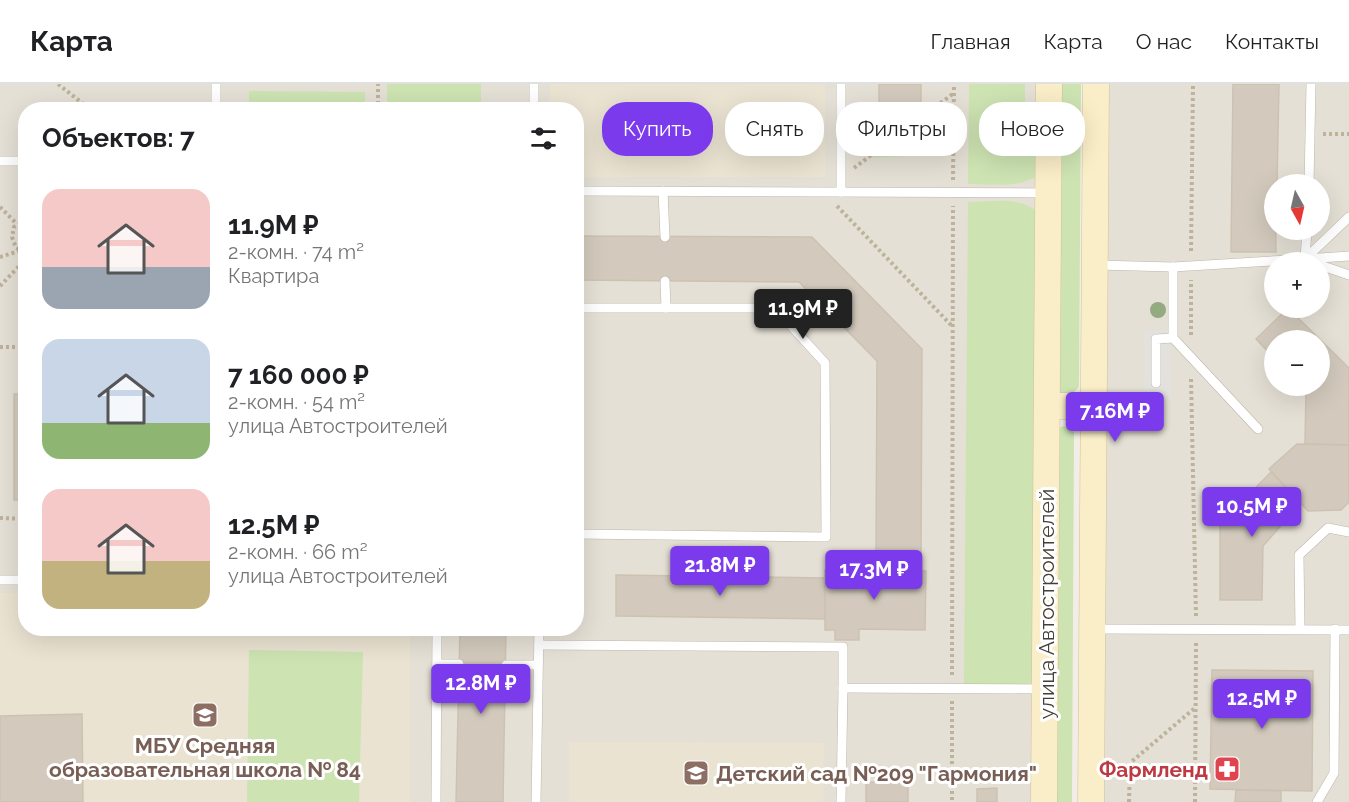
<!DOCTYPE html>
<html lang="ru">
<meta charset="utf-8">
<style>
body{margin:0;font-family:Raleway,sans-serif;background:#f6f6f6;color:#202124;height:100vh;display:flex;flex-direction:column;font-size:22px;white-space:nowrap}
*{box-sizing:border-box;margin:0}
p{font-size:20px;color:#757577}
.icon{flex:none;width:33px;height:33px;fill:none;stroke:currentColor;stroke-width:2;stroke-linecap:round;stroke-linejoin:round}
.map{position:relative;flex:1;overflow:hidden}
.sheet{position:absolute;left:18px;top:18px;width:566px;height:534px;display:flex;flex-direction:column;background:#fff;border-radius:24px;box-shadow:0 6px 24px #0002}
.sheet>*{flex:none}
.banner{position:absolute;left:602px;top:18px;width:570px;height:54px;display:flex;gap:12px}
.needle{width:39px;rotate:172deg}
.buttons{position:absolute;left:1264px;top:90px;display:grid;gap:12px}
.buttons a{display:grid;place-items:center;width:66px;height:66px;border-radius:50%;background:#fff;box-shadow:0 6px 24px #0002;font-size:30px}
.price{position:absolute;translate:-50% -51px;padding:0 14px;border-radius:6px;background:#7c3aed;color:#fff;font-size:20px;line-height:39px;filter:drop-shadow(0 2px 3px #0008)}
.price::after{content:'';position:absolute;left:50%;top:36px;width:18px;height:14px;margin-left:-9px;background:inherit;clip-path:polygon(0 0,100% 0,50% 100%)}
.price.on{background:#222;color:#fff}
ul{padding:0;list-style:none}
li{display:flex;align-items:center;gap:18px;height:150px;padding:0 24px}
li span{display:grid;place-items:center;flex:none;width:168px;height:120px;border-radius:18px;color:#555}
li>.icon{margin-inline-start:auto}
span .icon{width:72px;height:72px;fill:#fffc;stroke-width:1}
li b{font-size:26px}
h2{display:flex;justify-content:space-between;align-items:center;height:72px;padding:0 24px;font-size:26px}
.chip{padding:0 21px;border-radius:24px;background:#fff;box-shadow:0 6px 24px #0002;font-size:21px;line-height:54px}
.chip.on{background:#7c3aed;color:#fff}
header{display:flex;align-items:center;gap:36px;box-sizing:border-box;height:84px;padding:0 30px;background:#fff;border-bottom:2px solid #e0e0e0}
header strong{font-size:28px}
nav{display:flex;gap:33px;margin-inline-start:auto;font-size:21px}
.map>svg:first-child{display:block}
</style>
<header>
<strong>Карта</strong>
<nav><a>Главная</a><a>Карта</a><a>О нас</a><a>Контакты</a></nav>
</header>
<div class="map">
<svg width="1349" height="718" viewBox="0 0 1349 718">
<rect width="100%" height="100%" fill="#f2eee7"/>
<g fill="#e5e0d5" fill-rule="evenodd">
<path d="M0,0H1039L1035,718H0ZM26,26H576V544H26Z"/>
<path d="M1108,0H1349V718H1104ZM1275,100H1320V146H1275ZM1275,178H1320V224H1275ZM1275,256H1320V302H1275Z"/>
</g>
<g fill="#eae3d2">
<path d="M550,0H825V93H576V26L550,25Z"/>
<path d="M0,509H25L26,544L410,545V718H0Z"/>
<path d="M569,658L824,659L823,718H569Z"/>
</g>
<g fill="#cde3b2">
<rect x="387" y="0" width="94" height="25"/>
<path d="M969,0H1025V26L1043,52L1040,90C1020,105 991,100 968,100Z"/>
<path d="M1060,0H1081L1079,303L1071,311L1061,309L1057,304Z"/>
<path d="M249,7L365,8V25H249Z"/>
<path d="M922,40L924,71L869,74L870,41Z"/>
<path d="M968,118C991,118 1022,111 1039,130L1033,598L1027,600H964Z"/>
<path d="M1064,342L1074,348L1072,718H1050L1053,346Z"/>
<path d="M249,566L363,568L359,718H247Z"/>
</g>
<path fill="#e3e1de" d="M1144,247H1170L1171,314H1144Z"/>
<g fill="#d3cabd" stroke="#cdc2b1" stroke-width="1.5">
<rect x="879" y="0" width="42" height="21"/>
<path d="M1233,0H1279L1277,100H1275L1276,168H1231Z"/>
<path d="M576,152L812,153L922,265L921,470H876L877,277L799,198L576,196Z"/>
<path d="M1288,224L1349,284V361L1305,360L1306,307L1300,302H1320V256H1275V275L1256,255Z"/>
<rect x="14" y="310" width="12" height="106"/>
<path d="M1297,360L1349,361V418L1341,426L1308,427L1269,385Z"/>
<path d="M1271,388L1301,419L1263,462L1262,516H1220V440Z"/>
<path d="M825,486L926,487L925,546L859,545V556H835V546H825Z"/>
<path d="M616,491L825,494V535L616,532Z"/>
<path d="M576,495H578L577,534H576Z"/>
<path d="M460,544H506L503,718H456Z"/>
<path d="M1212,586L1313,587L1312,707L1210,705Z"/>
<path d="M82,630L83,718H0V632Z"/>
<rect x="866" y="698" width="42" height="20"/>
<path d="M997,704V718H977V705Z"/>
<path d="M1236,706L1281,707V718H1235Z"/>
</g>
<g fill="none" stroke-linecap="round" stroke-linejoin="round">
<g stroke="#bdb6aa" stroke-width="10">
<g id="lane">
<path d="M216,0V26"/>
<path d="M534,26V0"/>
<path d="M0,77H26"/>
<path d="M1309,100L1311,0"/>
<path d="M576,107L1048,109"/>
<path d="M663,107L665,153"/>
<path d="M841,108V0"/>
<path d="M1305,175L1349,172"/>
<path d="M1305,175L1307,146"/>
<path d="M1097,181L1173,183L1305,175L1349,133"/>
<path d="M1320,181L1349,191"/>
<path d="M1173,183V254L1258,345"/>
<path d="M665,197L666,224"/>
<path d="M576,224H775L825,279L826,453L576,450"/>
<path d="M1156,299V255L1173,254"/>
<path d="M0,496H26"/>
<path d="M1093,545L1349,546"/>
<path d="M1300,545L1299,471L1328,444L1349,448"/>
<path d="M539,561L843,563V604L1043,605"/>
<path d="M437,580H459"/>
<path d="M506,581H538"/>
<path d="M436,718L437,544"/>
<path d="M536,718L539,544"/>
<path d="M841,718L843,604"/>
<path d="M1317,718L1334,689L1335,545"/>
</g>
</g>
<g stroke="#cec199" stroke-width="27">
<g id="secondary">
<path d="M1047,322H1093"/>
<path d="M1044,718L1049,0"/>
<path d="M1091,718L1096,0"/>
</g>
</g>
<g stroke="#bdb29c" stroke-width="4" stroke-dasharray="3 3" stroke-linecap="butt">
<path d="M58,0L91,26"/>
<path d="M378,26V0"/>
<path d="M1323,50H1349"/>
<path d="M854,84L954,9"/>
<path d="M953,96L954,0"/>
<path d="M837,122L952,242"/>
<path d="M0,123L17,140"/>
<path d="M26,136L14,143L12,153L16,164L26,168"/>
<path d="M1191,167L1193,0"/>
<path d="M0,173L19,167"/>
<path d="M0,202L26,175"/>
<path d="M1191,251V196"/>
<path d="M0,263H26"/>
<path d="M1191,295L1196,533"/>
<path d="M0,434L26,435"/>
<path d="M952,591L953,122"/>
<path d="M952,617V718"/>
<path d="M1129,718L1130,679L1196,623"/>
<path d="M1195,718L1196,559"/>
</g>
<use href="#lane" stroke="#fff" stroke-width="9"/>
<use href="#secondary" stroke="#faeec8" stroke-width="26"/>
</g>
<circle fill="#94aa81" cx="1158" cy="226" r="8"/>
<defs>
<g id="school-square" transform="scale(1.35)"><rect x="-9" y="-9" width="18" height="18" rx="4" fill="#8d6e63" stroke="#fff"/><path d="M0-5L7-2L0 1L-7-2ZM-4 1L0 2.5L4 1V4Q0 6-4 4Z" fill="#fff"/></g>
<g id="pharmacy-square" transform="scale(1.35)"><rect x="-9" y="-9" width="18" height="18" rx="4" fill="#e0444e" stroke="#fff"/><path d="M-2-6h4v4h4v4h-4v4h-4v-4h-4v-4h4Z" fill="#fff"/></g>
</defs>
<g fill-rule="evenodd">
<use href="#school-square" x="205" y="631"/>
<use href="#pharmacy-square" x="1227" y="685"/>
<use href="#school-square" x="696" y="689"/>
</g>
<g text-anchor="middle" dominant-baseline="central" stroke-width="6" stroke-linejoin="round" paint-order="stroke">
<g font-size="21" fill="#443f36" stroke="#fff">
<text transform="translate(1046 520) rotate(-90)">улица Автостроителей</text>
</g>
<g font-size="21" font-weight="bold" fill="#785e54" stroke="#fff">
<text x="205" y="661">МБУ Средняя<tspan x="205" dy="24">образовательная школа № 84</tspan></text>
<text x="716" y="689" text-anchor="start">Детский сад №209 "Гармония"</text>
</g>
<g font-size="21" font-weight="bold" fill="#be3a42" stroke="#fff" text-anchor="end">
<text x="1208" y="685">Фармленд</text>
</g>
</g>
</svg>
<div class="buttons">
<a><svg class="needle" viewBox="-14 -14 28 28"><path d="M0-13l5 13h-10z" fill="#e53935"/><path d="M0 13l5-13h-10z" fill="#757577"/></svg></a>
<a>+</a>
<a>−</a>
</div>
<b class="price on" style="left:803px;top:256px">11.9M ₽</b>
<b class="price" style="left:1115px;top:359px">7.16M ₽</b>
<b class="price" style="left:1252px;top:454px">10.5M ₽</b>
<b class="price" style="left:720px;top:513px">21.8M ₽</b>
<b class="price" style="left:874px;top:517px">17.3M ₽</b>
<b class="price" style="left:481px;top:631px">12.8M ₽</b>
<b class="price" style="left:1262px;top:646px">12.5M ₽</b>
<div class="banner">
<a class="chip on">Купить</a>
<a class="chip">Снять</a>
<a class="chip">Фильтры</a>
<a class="chip">Новое</a>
</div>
<section class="sheet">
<h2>Объектов: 7<svg class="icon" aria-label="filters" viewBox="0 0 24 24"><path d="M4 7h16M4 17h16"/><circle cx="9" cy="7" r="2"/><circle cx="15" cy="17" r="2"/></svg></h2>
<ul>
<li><span style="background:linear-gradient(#f6c9c9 65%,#9aa5b1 0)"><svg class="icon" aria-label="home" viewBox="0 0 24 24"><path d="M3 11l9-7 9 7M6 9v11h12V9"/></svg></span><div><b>11.9M ₽</b><p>2-комн. · 74 m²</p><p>Квартира</p></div></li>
<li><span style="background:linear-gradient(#c9d6e8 70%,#8fb573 0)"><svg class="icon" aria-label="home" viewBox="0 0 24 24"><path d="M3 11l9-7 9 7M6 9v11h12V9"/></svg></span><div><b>7 160 000 ₽</b><p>2-комн. · 54 m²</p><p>улица Автостроителей</p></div></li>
<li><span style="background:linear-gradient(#f6c9c9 60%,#c2b280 0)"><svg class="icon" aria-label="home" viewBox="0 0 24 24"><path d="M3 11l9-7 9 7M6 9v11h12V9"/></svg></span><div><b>12.5M ₽</b><p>2-комн. · 66 m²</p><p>улица Автостроителей</p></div></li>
</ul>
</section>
</div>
